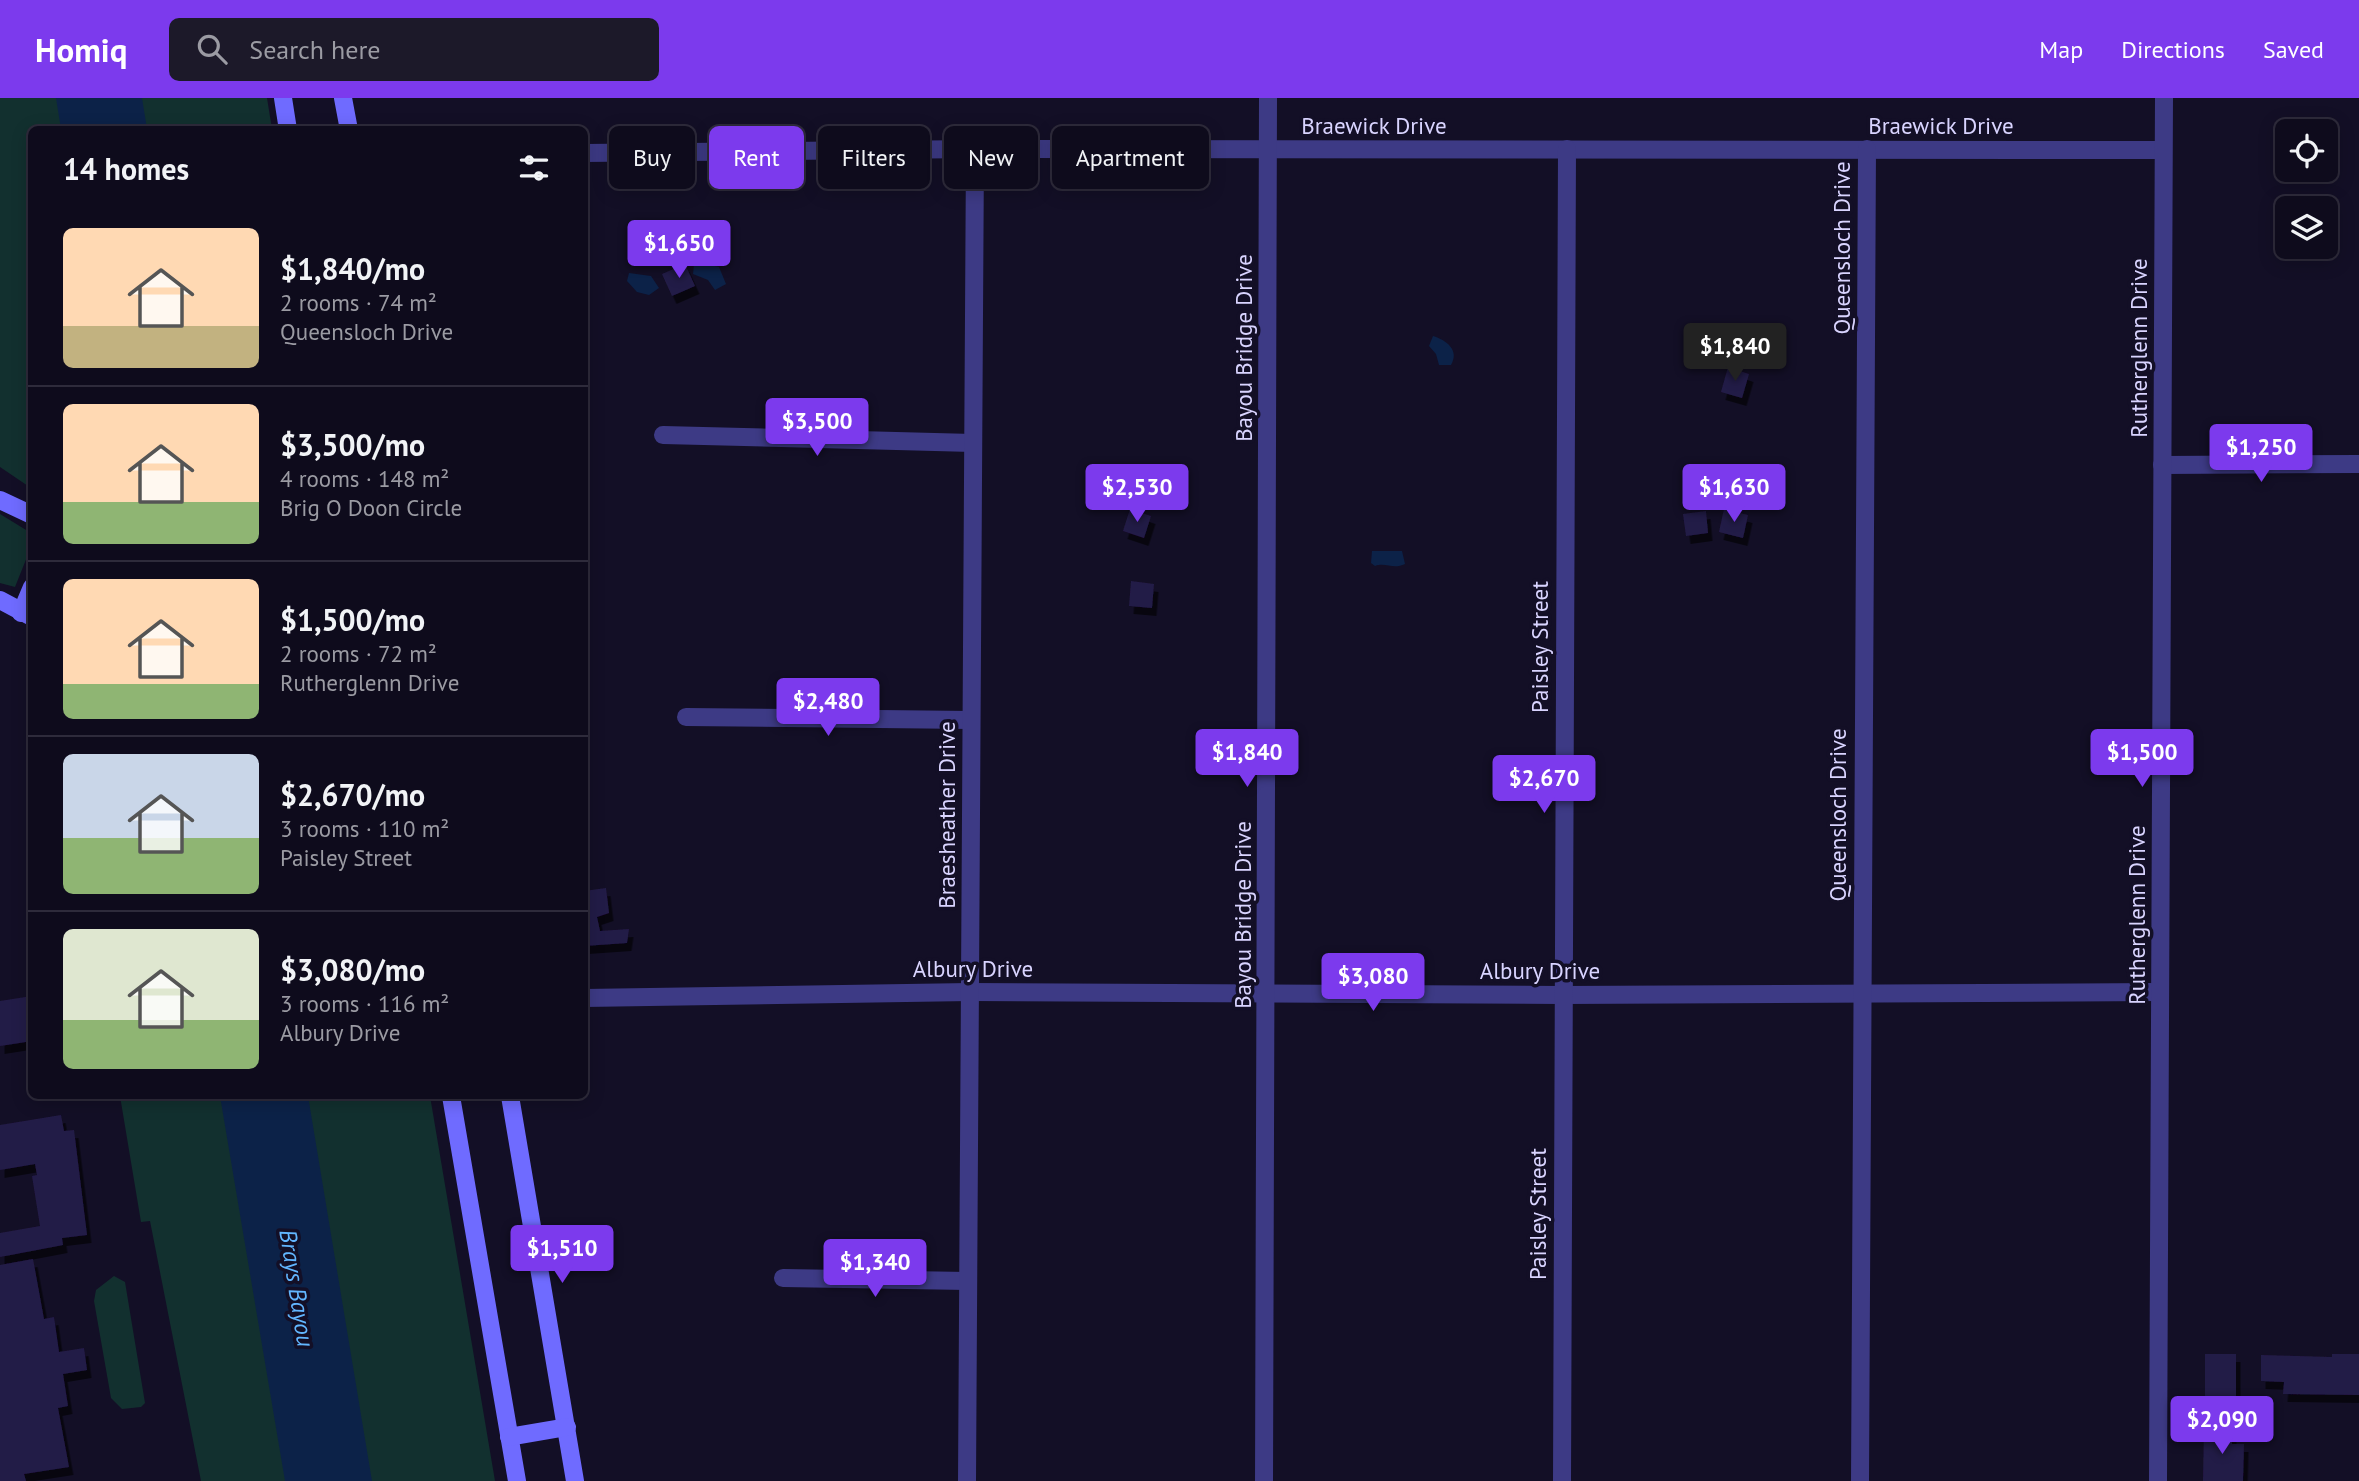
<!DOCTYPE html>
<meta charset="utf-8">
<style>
body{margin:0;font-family:"PT Sans",sans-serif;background:#1c1929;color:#f1f3f6;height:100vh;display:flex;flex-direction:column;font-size:26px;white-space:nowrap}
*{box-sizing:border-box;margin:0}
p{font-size:23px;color:#9b9ba3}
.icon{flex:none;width:38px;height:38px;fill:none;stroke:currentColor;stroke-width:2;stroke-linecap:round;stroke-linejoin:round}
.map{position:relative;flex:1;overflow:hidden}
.sheet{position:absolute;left:28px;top:28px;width:560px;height:973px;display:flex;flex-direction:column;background:#0e0b1c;border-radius:10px;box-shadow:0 4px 18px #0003,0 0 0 2px #2e2b3b}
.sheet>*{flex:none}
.top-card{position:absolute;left:609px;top:28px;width:665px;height:63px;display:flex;gap:14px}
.fabs{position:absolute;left:2275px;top:21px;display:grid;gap:14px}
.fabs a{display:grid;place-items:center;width:63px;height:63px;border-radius:10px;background:#0e0b1c;box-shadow:0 4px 18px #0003,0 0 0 2px #2e2b3b;font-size:35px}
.price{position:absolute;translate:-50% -60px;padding:0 16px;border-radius:7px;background:#7c3aed;color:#fff;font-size:23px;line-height:46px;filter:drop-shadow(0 2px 4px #0008)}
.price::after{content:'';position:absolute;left:50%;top:42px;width:21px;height:16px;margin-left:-10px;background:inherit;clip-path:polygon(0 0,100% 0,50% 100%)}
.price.current{background:#222;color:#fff}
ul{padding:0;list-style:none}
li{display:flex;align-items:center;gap:21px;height:175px;padding:0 35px}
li+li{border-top:2px solid #2e2b3b}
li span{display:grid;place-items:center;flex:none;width:196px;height:140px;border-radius:10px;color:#555}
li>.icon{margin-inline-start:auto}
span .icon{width:84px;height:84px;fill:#fffc;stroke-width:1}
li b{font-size:30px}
h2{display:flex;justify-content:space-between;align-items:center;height:84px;padding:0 35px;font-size:30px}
.pill{padding:0 24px;border-radius:10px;background:#0e0b1c;box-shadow:0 4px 18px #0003,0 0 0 2px #2e2b3b;font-size:24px;line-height:63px}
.pill.current{background:#7c3aed;color:#fff}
header{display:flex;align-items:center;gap:42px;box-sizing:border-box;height:98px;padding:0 35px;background:#7c3aed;color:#fff}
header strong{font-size:33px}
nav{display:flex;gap:38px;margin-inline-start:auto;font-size:24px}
.search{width:490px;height:63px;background:#1c1929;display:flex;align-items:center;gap:18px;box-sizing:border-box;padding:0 24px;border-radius:10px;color:#9b9ba3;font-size:26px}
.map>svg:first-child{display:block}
</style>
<header>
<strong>Homiq</strong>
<div class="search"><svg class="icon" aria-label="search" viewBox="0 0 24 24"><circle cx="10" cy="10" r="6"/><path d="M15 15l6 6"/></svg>Search here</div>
<nav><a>Map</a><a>Directions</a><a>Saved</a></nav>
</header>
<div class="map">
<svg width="2359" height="1383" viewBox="0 0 2359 1383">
<defs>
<filter id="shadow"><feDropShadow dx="4.5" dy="8" stdDeviation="0" flood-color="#0009"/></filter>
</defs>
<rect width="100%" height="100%" fill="#130f26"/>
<g fill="#12302f">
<path d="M0,0H267L272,31L32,32L31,390L0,369Z"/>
<path d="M0,416L31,435V449L15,489L0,485Z"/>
<path d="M120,998H430L495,1383H201L150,1123L141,1124Z"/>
<path d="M114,1178L125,1184L145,1305L141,1309L122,1311L111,1300L94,1203L96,1192Z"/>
</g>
<g fill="#0c2248">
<path d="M56,0H142L147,31H61Z"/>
<path d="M699,164L719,169L726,186L715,192L708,182L693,176L694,166Z"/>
<path d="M629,175L651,178L659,190L649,197L637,194L627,183Z"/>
<path d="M1433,238C1446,242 1460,252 1451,267H1439L1436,256L1429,248Z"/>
<path d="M1726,382L1737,383L1760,393L1757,403L1746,407L1723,393Z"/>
<path d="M1372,453H1402L1405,466C1393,472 1386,464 1375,468L1371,465Z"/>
<path d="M220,998H308L372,1383H285Z"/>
</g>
<g fill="#241b47" filter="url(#shadow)">
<path d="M685,166L695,188L672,198L662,176Z"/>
<path d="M1728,269L1749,276L1742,300L1721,294Z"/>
<path d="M1130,411L1151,418L1144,440L1123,433Z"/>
<path d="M1724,411L1748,417L1743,440L1719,434Z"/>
<path d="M1706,413L1708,435L1686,438L1683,416Z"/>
<path d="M1131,483L1154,486L1152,510L1129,508Z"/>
<path d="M606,790L609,815L597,819L600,833L629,831L627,845L584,848V793Z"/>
<path d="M32,898V943L0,948V903Z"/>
<path d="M61,1017L64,1033L74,1032L87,1137L62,1140L63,1147L0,1159V1135L40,1128L32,1078L37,1077L35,1066L0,1072V1027Z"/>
<path d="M33,1161L44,1221L54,1219L59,1254L84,1250L87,1272L63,1276L68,1308L58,1310L69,1369L24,1376L26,1383H0V1167Z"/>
<rect x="2205" y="1256" width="31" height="66"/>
<path d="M2332,1256H2359V1297L2283,1296L2284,1284L2261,1283V1257L2332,1259Z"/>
<path d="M2204,1329H2232V1346H2244L2243,1383H2203Z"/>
</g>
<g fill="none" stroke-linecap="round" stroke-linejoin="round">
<g stroke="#3d3a85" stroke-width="18">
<path d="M584,55L975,51L2163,52"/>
<path d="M663,337L973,345"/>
<path d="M2162,367L2359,366"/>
<path d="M686,619L971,622"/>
<path d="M584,900L970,894L1562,897L2160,894"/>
<path d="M783,1180L968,1183"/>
<path d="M967,1383L975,51"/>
<path d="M1264,1383L1268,0"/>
<path d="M1562,1383L1567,51"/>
<path d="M1860,1383L1867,51"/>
<path d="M2158,1383L2164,0"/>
</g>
<g stroke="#6f6bff" stroke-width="18">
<path d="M283,0L288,32"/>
<path d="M343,0L349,32"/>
<path d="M0,402L32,417"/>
<path d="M0,502L32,519"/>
<path d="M21,515L32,489"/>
<path d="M451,998L517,1383"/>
<path d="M510,998L575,1383"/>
<path d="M509,1339L567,1329"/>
</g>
</g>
<g text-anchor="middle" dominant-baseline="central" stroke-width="7" stroke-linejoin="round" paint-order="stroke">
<g font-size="23" fill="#d9d4ff" stroke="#130f26">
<text x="1374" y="27">Braewick Drive</text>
<text x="1941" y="27">Braewick Drive</text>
<text transform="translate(1841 150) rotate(-90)">Queensloch Drive</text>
<text transform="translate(1243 250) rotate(-90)">Bayou Bridge Drive</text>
<text transform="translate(2138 250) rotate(-90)">Rutherglenn Drive</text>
<text transform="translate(1539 549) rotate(-90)">Paisley Street</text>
<text transform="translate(946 717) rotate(-90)">Braesheather Drive</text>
<text transform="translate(1837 717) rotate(-90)">Queensloch Drive</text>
<text transform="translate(1242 817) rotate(-90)">Bayou Bridge Drive</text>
<text transform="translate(2136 817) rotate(-90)">Rutherglenn Drive</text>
<text x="973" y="870">Albury Drive</text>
<text x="1540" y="872">Albury Drive</text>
<text transform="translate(1537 1116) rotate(-90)">Paisley Street</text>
</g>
<g font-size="24" font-style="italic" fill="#62b6ff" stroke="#130f26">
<text transform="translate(297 1190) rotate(81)">Brays Bayou</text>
</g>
</g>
</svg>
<div class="fabs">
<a><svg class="icon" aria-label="locate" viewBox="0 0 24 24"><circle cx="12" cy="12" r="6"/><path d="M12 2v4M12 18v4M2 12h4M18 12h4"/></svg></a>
<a><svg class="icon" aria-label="layers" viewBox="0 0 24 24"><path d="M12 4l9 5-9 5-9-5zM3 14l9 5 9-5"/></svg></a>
</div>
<b class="price" style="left:679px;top:182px">$1,650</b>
<b class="price current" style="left:1735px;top:285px">$1,840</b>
<b class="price" style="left:817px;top:360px">$3,500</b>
<b class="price" style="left:2261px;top:386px">$1,250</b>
<b class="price" style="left:1137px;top:426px">$2,530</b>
<b class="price" style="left:1734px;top:426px">$1,630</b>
<b class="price" style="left:828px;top:640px">$2,480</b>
<b class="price" style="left:1247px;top:691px">$1,840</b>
<b class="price" style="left:2142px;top:691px">$1,500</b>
<b class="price" style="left:1544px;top:717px">$2,670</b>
<b class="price" style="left:1373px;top:915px">$3,080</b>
<b class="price" style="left:562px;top:1187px">$1,510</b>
<b class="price" style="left:875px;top:1201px">$1,340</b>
<b class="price" style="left:2222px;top:1358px">$2,090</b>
<div class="top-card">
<a class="pill">Buy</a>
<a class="pill current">Rent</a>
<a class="pill">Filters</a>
<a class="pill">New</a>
<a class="pill">Apartment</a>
</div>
<section class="sheet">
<h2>14 homes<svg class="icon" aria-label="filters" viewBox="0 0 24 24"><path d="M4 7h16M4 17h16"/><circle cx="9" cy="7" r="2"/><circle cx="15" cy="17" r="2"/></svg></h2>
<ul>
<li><span style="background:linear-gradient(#ffd9b3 70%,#c2b280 0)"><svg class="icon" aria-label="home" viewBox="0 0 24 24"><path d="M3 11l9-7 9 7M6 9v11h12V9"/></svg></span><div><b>$1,840/mo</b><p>2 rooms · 74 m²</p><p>Queensloch Drive</p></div></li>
<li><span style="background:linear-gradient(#ffd9b3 70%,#8fb573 0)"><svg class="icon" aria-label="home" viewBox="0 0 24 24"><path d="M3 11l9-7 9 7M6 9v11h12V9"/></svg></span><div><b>$3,500/mo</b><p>4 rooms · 148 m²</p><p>Brig O Doon Circle</p></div></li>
<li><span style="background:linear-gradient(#ffd9b3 75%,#8fb573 0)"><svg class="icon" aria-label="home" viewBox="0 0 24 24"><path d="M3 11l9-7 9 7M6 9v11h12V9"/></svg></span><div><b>$1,500/mo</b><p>2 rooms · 72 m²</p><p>Rutherglenn Drive</p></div></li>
<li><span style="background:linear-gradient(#c9d6e8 60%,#8fb573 0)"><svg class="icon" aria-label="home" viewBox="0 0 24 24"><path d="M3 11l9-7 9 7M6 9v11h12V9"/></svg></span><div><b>$2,670/mo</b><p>3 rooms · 110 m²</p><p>Paisley Street</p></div></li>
<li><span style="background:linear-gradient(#dfe7d0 65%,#8fb573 0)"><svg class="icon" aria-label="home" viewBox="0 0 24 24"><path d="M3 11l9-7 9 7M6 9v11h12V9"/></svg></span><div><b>$3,080/mo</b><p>3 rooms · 116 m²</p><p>Albury Drive</p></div></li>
</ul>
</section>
</div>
